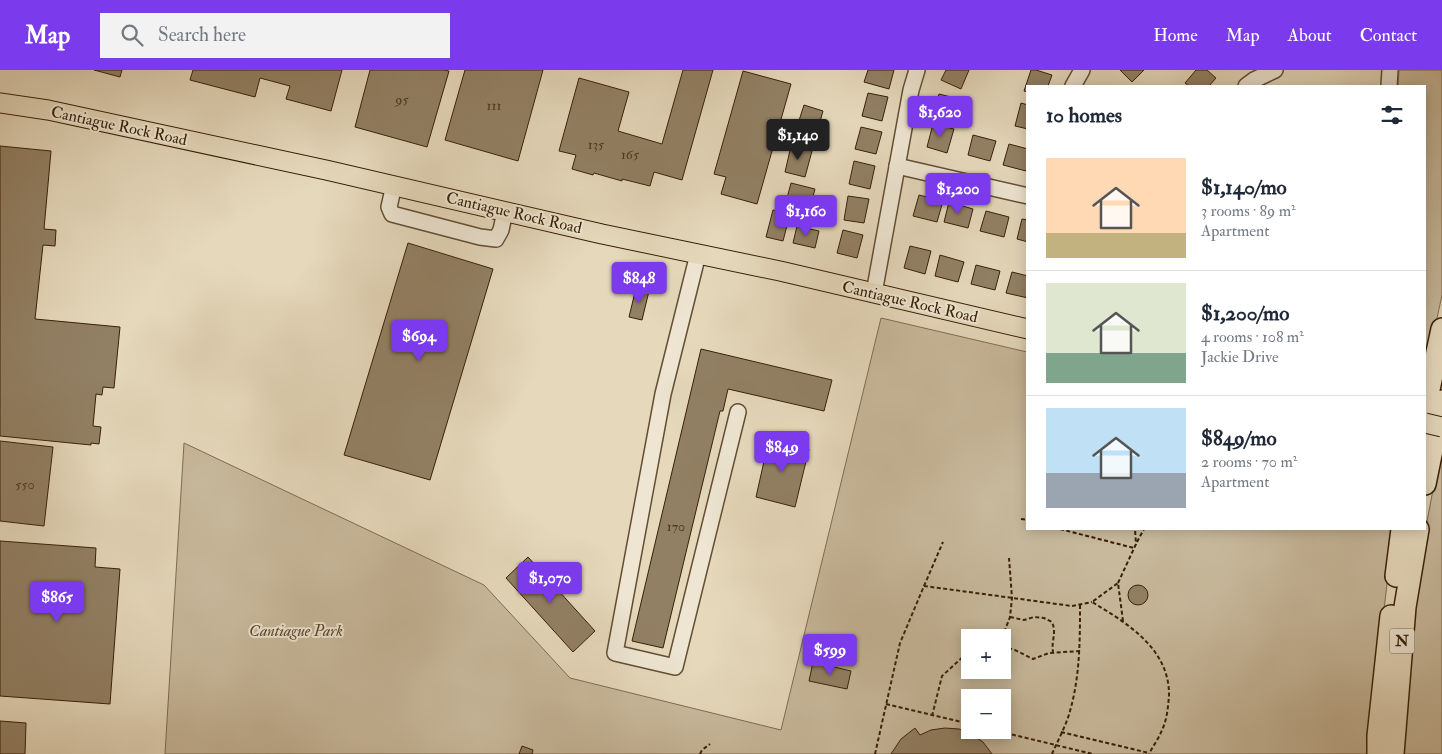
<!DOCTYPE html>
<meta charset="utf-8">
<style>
body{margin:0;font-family:"IM FELL Double Pica",serif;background:#f2f2f3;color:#1f2937;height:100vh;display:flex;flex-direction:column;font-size:19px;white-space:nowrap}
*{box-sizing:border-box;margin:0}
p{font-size:16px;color:#747a83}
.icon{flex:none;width:28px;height:28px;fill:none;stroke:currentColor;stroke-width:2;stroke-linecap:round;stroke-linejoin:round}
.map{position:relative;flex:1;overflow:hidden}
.panel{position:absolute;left:1026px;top:15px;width:400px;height:445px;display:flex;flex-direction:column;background:#fff;border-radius:0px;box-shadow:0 2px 12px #0003}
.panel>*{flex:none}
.fabs{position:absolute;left:961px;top:559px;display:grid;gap:10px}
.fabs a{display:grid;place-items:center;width:50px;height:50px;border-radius:0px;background:#fff;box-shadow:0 2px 12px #0003;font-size:25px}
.price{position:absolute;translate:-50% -42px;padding:0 11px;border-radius:5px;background:#7c3aed;color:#fff;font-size:16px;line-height:32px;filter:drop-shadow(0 1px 2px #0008)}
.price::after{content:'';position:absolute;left:50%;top:30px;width:15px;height:11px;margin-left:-8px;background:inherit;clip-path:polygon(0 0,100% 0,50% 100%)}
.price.on{background:#222;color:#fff}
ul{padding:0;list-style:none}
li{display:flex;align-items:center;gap:15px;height:125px;padding:0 20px}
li+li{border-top:1px solid #e0e1e3}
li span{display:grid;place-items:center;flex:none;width:140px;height:100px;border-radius:0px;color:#555}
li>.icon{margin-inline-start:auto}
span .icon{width:60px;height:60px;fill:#fffc;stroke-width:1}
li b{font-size:21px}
h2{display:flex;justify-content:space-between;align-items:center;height:60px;padding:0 20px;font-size:21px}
header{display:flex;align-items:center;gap:30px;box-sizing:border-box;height:70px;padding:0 25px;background:#7c3aed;color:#fff}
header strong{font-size:24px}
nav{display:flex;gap:28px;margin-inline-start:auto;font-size:18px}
.search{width:350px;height:45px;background:#f2f2f3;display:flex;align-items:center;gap:12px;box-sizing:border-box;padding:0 18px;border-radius:0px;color:#747a83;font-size:19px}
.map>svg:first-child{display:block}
</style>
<header>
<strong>Map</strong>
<div class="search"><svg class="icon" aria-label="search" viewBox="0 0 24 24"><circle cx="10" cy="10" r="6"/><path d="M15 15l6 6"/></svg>Search here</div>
<nav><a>Home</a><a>Map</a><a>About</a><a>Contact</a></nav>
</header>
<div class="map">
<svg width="1442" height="684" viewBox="0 0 1442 684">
<rect width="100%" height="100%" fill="#e5d8bb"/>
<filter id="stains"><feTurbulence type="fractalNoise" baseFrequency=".004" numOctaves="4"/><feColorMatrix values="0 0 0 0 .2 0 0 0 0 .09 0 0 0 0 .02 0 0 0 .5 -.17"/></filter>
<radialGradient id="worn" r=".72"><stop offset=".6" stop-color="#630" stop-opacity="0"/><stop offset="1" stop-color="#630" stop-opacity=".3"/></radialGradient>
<g fill="#c8b99c" stroke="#806c51" fill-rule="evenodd">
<path d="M1399,0H1442V225L1425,304V16H1398Z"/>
<path d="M881,248L1027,282L1028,459H1395L1391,480L1373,633L1369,684H165L184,373L484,515L570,608L781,660ZM970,568H1002V600H970ZM970,628H1002V660H970Z"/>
<path d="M1442,373V684H1400L1406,605L1423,472Z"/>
</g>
<g fill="#928064" stroke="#382006">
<path d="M94,0H122L120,7Z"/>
<path d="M193,0H342L331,41L286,29L290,16L260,8L255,27L190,10Z"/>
<path d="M370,0H444L449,1L427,77L355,57Z"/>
<path d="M465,0H543L518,91L445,70Z"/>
<path d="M683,0H713L682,110L654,102L650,116L622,109V111L594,103L593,105L572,99L576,85L559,81L579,8L629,22L618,61L662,74Z"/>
<path d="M868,0H894L889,19L864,12Z"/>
<path d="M946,0H969L961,19L941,10Z"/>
<path d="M1031,0H1036L1052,5L1048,16H1028V22L1024,21Z"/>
<path d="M1120,0H1144L1132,12Z"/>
<path d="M1196,0H1207L1216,8L1209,16H1189L1185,13Z"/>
<path d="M743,1L791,14L757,134L721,124L726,107L714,104Z"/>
<path d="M868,23L888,27L882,51L862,46Z"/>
<path d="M939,24L959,29L953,53L932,47Z"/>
<path d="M1021,33L1028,35V59L1015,56Z"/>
<path d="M804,35L823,41L816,66L796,60Z"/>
<path d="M933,54L954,59L947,83L927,77Z"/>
<path d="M861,57L882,62L876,84L855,79Z"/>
<path d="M973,65L996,71L990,91L968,85Z"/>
<path d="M1009,74L1028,79V96L1026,101L1003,95Z"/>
<path d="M0,76L51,81L44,159L56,160L55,176L43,175L35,249L120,257L114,318L103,317L102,325L96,324L93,356L101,357L99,374L91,373V375L0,366Z"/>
<path d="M791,76L812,81L805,107L785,102Z"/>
<path d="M854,91L875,96L870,119L849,114Z"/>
<path d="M791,113L815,119L811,134L787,128Z"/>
<path d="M919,125L943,131L937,152L913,146Z"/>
<path d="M848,126L869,129L864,153L844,150Z"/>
<path d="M949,132L973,139L968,158L944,152Z"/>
<path d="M773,140L790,144L783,171L766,167Z"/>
<path d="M986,141L1009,147L1004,167L980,161Z"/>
<path d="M1022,149L1028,150V172L1017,169Z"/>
<path d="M797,156L819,161L815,178L793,173Z"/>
<path d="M843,160L863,165L857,188L837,183Z"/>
<path d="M408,173L493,199L430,410L344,385Z"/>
<path d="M910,176L931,181L925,204L904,198Z"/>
<path d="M940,185L964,192L958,212L935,206Z"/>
<path d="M976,195L1000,201L995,220L971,214Z"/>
<path d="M1012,202L1028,206V228L1006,223Z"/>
<path d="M636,218L649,221L642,250L629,247Z"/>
<path d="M701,279L832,310L824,341L728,319L723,341H720L663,578L632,571Z"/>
<path d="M769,369L809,379L795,437L756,427Z"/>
<path d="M0,371L53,377L44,456L0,451Z"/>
<path d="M0,471L96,478L95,497L120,499L110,634L0,626Z"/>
<path d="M528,487L595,561L573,582L506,508Z"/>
<circle cx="1138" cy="525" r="10"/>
<path d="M1002,571L1007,572L1010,576L1009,582L1004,585H1002Z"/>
<path d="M813,592L851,601L847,619L809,611Z"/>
<path d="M0,651L26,653L25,684H0Z"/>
<path d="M915,658L920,665L931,660L945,658L959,659L971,664L983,672L992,684H891L901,669Z"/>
<path d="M522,676L533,680L532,684H519Z"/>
</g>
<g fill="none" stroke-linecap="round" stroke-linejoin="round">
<g stroke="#634e33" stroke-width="18">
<g id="minor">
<path d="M1073,16L1082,0"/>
<path d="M1246,16L1254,10L1275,0"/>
<path d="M1389,16L1390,0"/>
<path d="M897,96L1028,126"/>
<path d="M394,115L389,137L392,144L480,167L496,169L501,160L505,141"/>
<path d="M698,184L663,324L615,583L675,597L738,342"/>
<path d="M874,223L911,20L917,0"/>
</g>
</g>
<g stroke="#382006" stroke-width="21">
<path id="major" d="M0,33L48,40L326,100L602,164L780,201L1028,259"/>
</g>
<g stroke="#382006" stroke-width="24">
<g id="highway">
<path d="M1425,338L1442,259"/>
<path d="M1425,414L1442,331"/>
<path d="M1396,506L1402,459"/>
<path d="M1378,684V666L1391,546"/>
<path d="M1393,684L1405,537L1418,459"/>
</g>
</g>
<g stroke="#382006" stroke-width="2" stroke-dasharray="4 2.5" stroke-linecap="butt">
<path d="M1021,449L1028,450"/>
<path d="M1060,459L1134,478"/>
<path d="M1137,472L1144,459"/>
<path d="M1118,513L1136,474L1135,459"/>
<path d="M924,516L943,472"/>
<path d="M1010,547L1024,550L1034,547L1044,548L1052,552C1057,564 1051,570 1053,582"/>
<path d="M1123,551L1118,513L1092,532C1127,553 1170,579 1169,626C1168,637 1167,650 1162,660C1159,668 1153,676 1149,684"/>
<path d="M1002,568L1010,547L1012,528L1009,488"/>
<path d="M1002,576L1015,580L1033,589L1049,583L1080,581"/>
<path d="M886,634L970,654"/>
<path d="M932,646L942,606L966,584L970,583"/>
<path d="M993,660L1093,684"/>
<path d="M1061,662L1149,683"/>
<path d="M700,684L702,680L710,674"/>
<path d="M875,684L900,573L924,516L1072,536L1092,532"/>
<path d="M1052,684C1058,670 1066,656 1070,641C1080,606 1080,570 1080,534"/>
</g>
<use href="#minor" stroke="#eee6d3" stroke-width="15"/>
<use href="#major" stroke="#e5d8bb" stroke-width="19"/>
<use href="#highway" stroke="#e5d8bb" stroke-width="21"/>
<g stroke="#382006" stroke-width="21" stroke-linecap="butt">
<path id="major-bridge" d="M1425,353L1442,357"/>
</g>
<use href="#major-bridge" stroke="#e5d8bb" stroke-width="19"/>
</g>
<g text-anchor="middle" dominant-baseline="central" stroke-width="4" stroke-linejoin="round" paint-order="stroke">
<g font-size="14" fill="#4e381e">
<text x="402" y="29">95</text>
<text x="494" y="35">111</text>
<text x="596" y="74">135</text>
<text x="630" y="84">165</text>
<text x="25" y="414">550</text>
<text x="676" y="456">170</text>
</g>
<rect fill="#eee6d3" stroke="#6f5b44" stroke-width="1" x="1389.5" y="558.5" width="25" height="25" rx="4"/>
<g font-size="15" font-weight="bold" fill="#382006">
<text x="1402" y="571">N</text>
</g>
<g font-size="16" fill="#382006" stroke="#eee6d3">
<text transform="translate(119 56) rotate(12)">Cantiague Rock Road</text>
<text transform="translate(514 143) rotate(13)">Cantiague Rock Road</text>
<text transform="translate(910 232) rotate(13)">Cantiague Rock Road</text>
</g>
<g font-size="16" font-style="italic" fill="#5c462c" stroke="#eee6d3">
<text x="296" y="561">Cantiague Park</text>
</g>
</g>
<rect width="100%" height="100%" filter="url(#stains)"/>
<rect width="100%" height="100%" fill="url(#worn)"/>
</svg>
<div class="fabs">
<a>+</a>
<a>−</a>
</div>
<b class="price" style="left:940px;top:68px">$1,620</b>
<b class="price on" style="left:798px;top:91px">$1,140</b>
<b class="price" style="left:958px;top:145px">$1,200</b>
<b class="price" style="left:806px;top:167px">$1,160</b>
<b class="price" style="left:639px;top:234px">$848</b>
<b class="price" style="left:419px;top:292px">$694</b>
<b class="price" style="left:782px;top:403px">$849</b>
<b class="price" style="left:550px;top:534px">$1,070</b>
<b class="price" style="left:57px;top:553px">$865</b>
<b class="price" style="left:830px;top:606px">$599</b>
<section class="panel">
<h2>10 homes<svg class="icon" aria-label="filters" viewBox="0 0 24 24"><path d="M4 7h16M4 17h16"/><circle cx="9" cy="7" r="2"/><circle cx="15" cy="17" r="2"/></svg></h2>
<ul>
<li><span style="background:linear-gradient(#ffd9b3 75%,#c2b280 0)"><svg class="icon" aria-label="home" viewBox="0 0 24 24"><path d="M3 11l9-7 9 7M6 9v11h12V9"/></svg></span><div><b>$1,140/mo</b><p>3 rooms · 89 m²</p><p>Apartment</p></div></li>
<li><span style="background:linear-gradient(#dfe7d0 70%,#7fa58c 0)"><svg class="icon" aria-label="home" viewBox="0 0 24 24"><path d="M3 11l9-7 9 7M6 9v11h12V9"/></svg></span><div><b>$1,200/mo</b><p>4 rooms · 108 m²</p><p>Jackie Drive</p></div></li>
<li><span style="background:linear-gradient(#bfe0f5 65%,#9aa5b1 0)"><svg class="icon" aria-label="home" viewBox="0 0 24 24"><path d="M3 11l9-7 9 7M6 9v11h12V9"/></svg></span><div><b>$849/mo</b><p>2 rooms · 70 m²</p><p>Apartment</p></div></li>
</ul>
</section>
</div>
